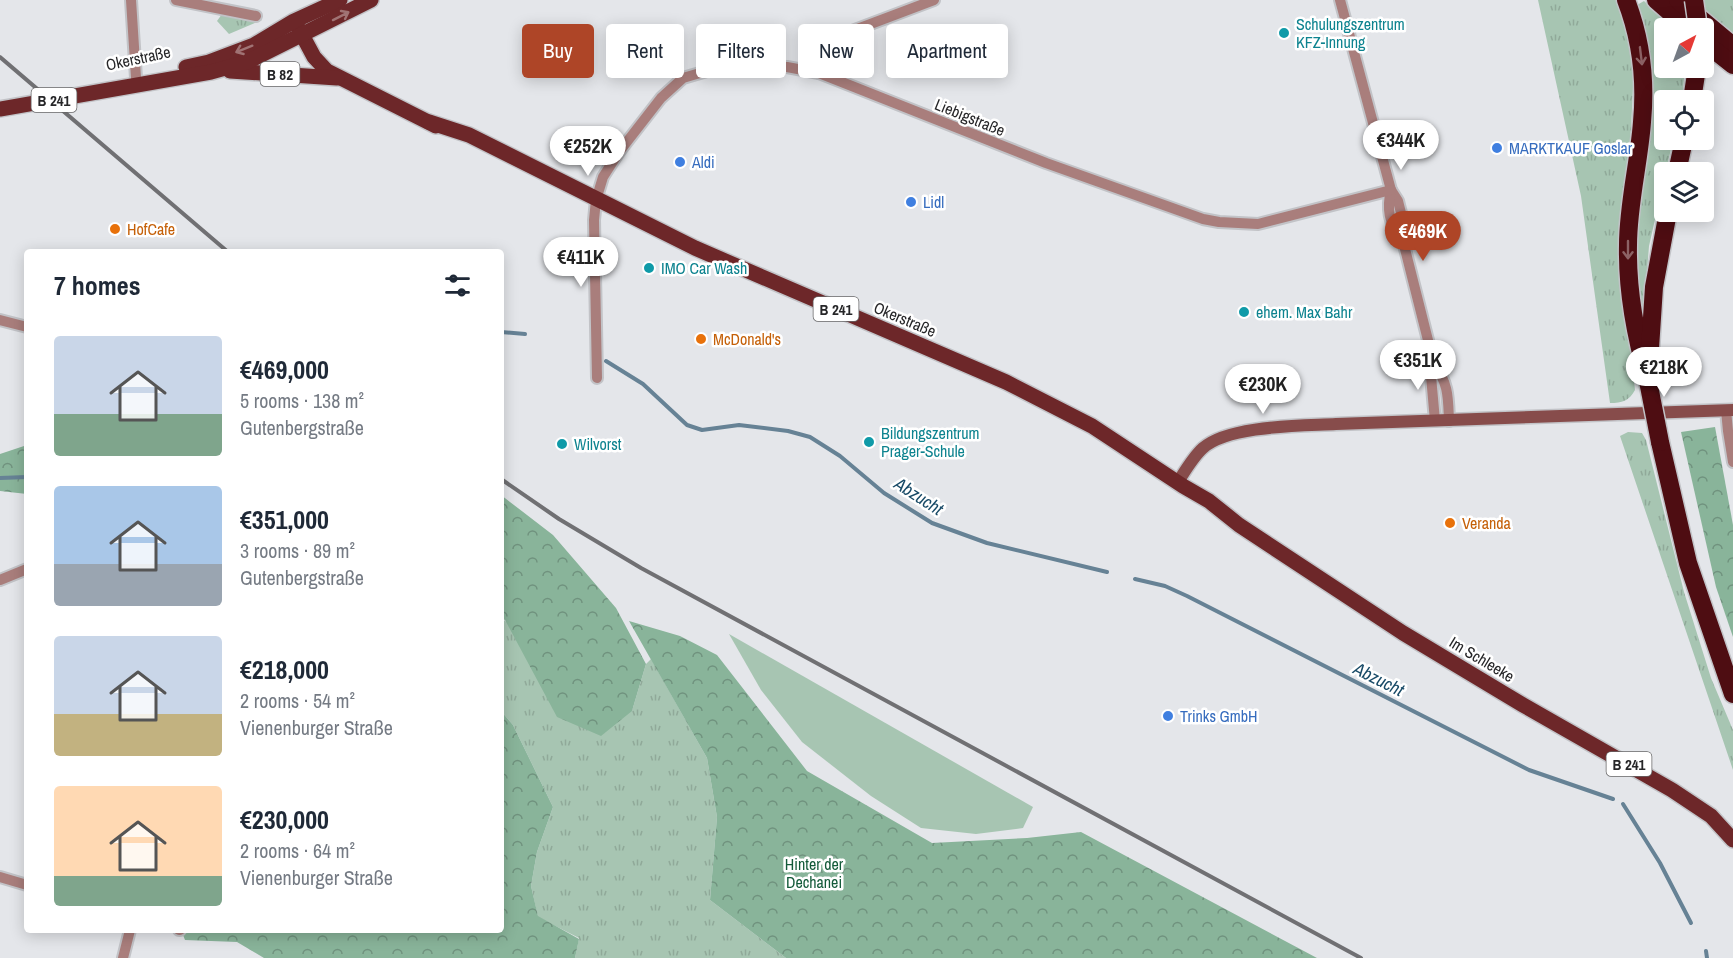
<!DOCTYPE html>
<meta charset="utf-8">
<style>
body{margin:0;font-family:"Archivo Narrow",sans-serif;background:#f6f6f7;color:#1f2937;height:100vh;display:flex;flex-direction:column;font-size:22px;white-space:nowrap}
*{box-sizing:border-box;margin:0}
p{font-size:20px;color:#747a83}
.icon{flex:none;width:33px;height:33px;fill:none;stroke:currentColor;stroke-width:2;stroke-linecap:round;stroke-linejoin:round}
.map{position:relative;flex:1;overflow:hidden}
.panel{position:absolute;left:24px;top:249px;width:480px;height:684px;display:flex;flex-direction:column;background:#fff;border-radius:6px;box-shadow:0 3px 15px #0003}
.panel>*{flex:none}
.hud{position:absolute;left:522px;top:24px;width:570px;height:54px;display:flex;gap:12px}
.needle{width:39px;rotate:41deg}
.tools{position:absolute;left:1654px;top:18px;display:grid;gap:12px}
.tools a{display:grid;place-items:center;width:60px;height:60px;border-radius:6px;background:#fff;box-shadow:0 3px 15px #0003;font-size:30px}
.price{position:absolute;translate:-50% -51px;padding:0 14px;border-radius:21px;background:#fff;color:#222;font-size:20px;line-height:39px;filter:drop-shadow(0 2px 3px #0008)}
.price::after{content:'';position:absolute;left:50%;top:36px;width:18px;height:14px;margin-left:-9px;background:inherit;clip-path:polygon(0 0,100% 0,50% 100%)}
.price.selected{background:#ae4527;color:#fff}
ul{padding:0;list-style:none}
li{display:flex;align-items:center;gap:18px;height:150px;padding:0 30px}
li span{display:grid;place-items:center;flex:none;width:168px;height:120px;border-radius:6px;color:#555}
li>.icon{margin-inline-start:auto}
span .icon{width:72px;height:72px;fill:#fffc;stroke-width:1}
li b{font-size:26px}
h2{display:flex;justify-content:space-between;align-items:center;height:72px;padding:0 30px;font-size:26px}
.pill{padding:0 21px;border-radius:6px;background:#fff;box-shadow:0 3px 15px #0003;font-size:21px;line-height:54px}
.pill.selected{background:#ae4527;color:#fff}
.map>svg:first-child{display:block}
</style>
<div class="map">
<svg width="1733" height="958" viewBox="0 0 1733 958">
<defs>
<pattern id="grass-tufts" width="24" height="20" patternUnits="userSpaceOnUse" patternTransform="scale(1.5)"><rect width="24" height="20" fill="#a7c5b2"/><path d="M3 7l-1-3M5 7V3M7 7l1-3M15 17l-1-3M17 17v-4M19 17l1-3" fill="none" stroke="#90a999"/></pattern>
<pattern id="forest-crowns" width="20" height="18" patternUnits="userSpaceOnUse" patternTransform="scale(1.5)"><rect width="20" height="18" fill="#89b49a"/><path d="M2 6a3 3 0 1 1 6 0M12 15a3 3 0 1 1 6 0" fill="none" stroke="#70927e"/></pattern>
</defs>
<rect width="100%" height="100%" fill="#e4e6ea"/>
<g fill="url(#grass-tufts)">
<path d="M1538,0H1617L1627,25L1634,66L1631,130L1619,241L1635,390C1629,401 1622,403 1610,403L1581,196Z"/>
<path d="M1691,0H1733V35Z"/>
<path d="M1644,1L1672,28H1665V68H1685L1682,100H1665V140H1673L1649,246L1642,337L1633,237L1653,103L1652,71L1645,30L1637,5Z"/>
<path d="M222,14L262,20L229,34L217,21Z"/>
<path d="M1628,432L1642,433L1646,440L1684,592L1711,678L1733,730V770L1620,436Z"/>
<path d="M501,618L632,711L646,664L651,659L707,758L717,817L710,900L786,958H575L579,938L538,917L531,886L537,852L553,807L513,725L501,711Z"/>
</g>
<g fill="url(#forest-crowns)">
<path d="M1715,427L1733,525V637L1716,587L1681,432Z"/>
<path d="M27,445V494L0,491V454Z"/>
<path d="M501,495L553,535L616,608L646,664L632,711L601,736L557,717L505,620L501,618Z"/>
<path d="M629,621L680,636L717,655L807,771L932,843L1027,838L1081,832L1317,958H786L710,900L717,817L707,758Z"/>
<path d="M501,711L513,725L553,807L537,852L531,886L538,916L579,939L575,958H264L237,942L185,940L181,930H501Z"/>
</g>
<path fill="#a7c5b2" d="M729,634L1033,807L1023,828L976,834L921,828L871,796L802,742L761,690Z"/>
<g fill="none" stroke-linecap="round" stroke-linejoin="round">
<g stroke="#668295" stroke-width="4">
<path d="M501,332L525,334"/>
<path d="M606,361L643,384L687,425L702,430L739,425L788,431L810,437L840,456L884,493L932,523L987,543L1107,572"/>
<path d="M0,478L27,477"/>
<path d="M1135,579L1165,586L1187,596L1529,770L1613,799"/>
<path d="M1623,804L1660,863L1691,923"/>
<path d="M1706,951L1707,958"/>
</g>
<g stroke="#c2c3c7" stroke-width="14">
<g id="street">
<path d="M131,0L136,78"/>
<path d="M176,0L256,16"/>
<path d="M1340,0L1391,190L1398,201L1405,229L1402,237L1434,364L1431,376L1435,421"/>
<path d="M819,73C824,56 829,44 844,34L934,0"/>
<path d="M1391,190C1387,206 1388,226 1402,237"/>
<path d="M0,320L27,327"/>
<path d="M1434,364C1449,384 1448,398 1449,421"/>
<path d="M597,378L594,220L596,200L603,177L619,152L661,98L683,78L717,68L743,65L787,67L819,73L1046,163L1203,219L1219,222L1258,224L1391,190"/>
<path d="M1726,410L1728,431L1733,462"/>
<path d="M0,580L27,569"/>
<path d="M0,877L27,885"/>
<path d="M179,930H180"/>
<path d="M123,958L130,930"/>
</g>
</g>
<g stroke="#c2c3c7" stroke-width="15">
<path id="secondary" d="M1178,482C1185,471 1193,457 1203,448C1229,425 1302,426 1336,424L1733,410"/>
</g>
<g stroke="#c2c3c7" stroke-width="18">
<g id="primary">
<path d="M299,29L314,57L327,71L436,126"/>
<path d="M186,67L209,62L254,45L294,21L340,0"/>
<path d="M230,71L337,78"/>
<path d="M0,109L211,72L247,62L371,0"/>
<path d="M429,122L469,135L695,248L1006,382L1092,426L1183,486L1209,501L1239,525L1403,633L1523,705L1672,790L1711,816L1733,840"/>
</g>
</g>
<g stroke="#c2c3c7" stroke-width="21">
<g id="highway">
<path d="M1626,0C1641,39 1646,80 1642,122C1639,163 1628,204 1628,245C1627,292 1636,336 1648,381"/>
<path d="M1656,0L1688,28"/>
<path d="M1678,0L1733,46"/>
<path d="M1704,42L1733,65"/>
<path d="M1692,100L1697,68"/>
<path d="M1677,172L1684,140"/>
<path d="M1649,364L1654,287L1668,212"/>
<path d="M1660,442L1688,563L1733,694"/>
</g>
</g>
<use href="#street" stroke="#a97e7c" stroke-width="10"/>
<use href="#secondary" stroke="#874c4b" stroke-width="12"/>
<use href="#primary" stroke="#6d2729" stroke-width="15"/>
<use href="#highway" stroke="#4e0d12" stroke-width="18"/>
<g stroke="#707073" stroke-width="4">
<path d="M0,57L228,252"/>
<path d="M501,479L559,519L641,568L1361,958"/>
</g>
<g stroke="#c2c3c7" stroke-width="21" stroke-linecap="butt">
<g id="highway-bridge">
<path d="M1694,0L1698,28"/>
<path d="M1648,381L1660,442"/>
</g>
</g>
<use href="#highway-bridge" stroke="#4e0d12" stroke-width="18"/>
</g>
<defs><path id="oneway-shaft" d="M-6 0H5M1.5-3L5.5 0L1.5 3" fill="none" stroke-width="1.6" stroke-linecap="round" stroke-linejoin="round" transform="scale(1.5)"/></defs>
<g stroke="#a07374">
<use href="#oneway-shaft" transform="translate(341 16) rotate(-27)"/>
<use href="#oneway-shaft" transform="translate(244 49) rotate(158)"/>
</g>
<g stroke="#8c6265">
<use href="#oneway-shaft" transform="translate(1641 56) rotate(83)"/>
<use href="#oneway-shaft" transform="translate(1628 250) rotate(90)"/>
</g>
<g fill="#0f9aa8" stroke="#fff" stroke-width="2">
<circle cx="1284" cy="33" r="6"/>
<circle cx="649" cy="268" r="6"/>
<circle cx="1244" cy="312" r="6"/>
<circle cx="869" cy="442" r="6"/>
<circle cx="562" cy="444" r="6"/>
</g>
<g fill="#3f7fe0" stroke="#fff" stroke-width="2">
<circle cx="1497" cy="148" r="6"/>
<circle cx="680" cy="162" r="6"/>
<circle cx="911" cy="202" r="6"/>
<circle cx="1168" cy="716" r="6"/>
</g>
<g fill="#e8710a" stroke="#fff" stroke-width="2">
<circle cx="115" cy="229" r="6"/>
<circle cx="701" cy="339" r="6"/>
<circle cx="1450" cy="523" r="6"/>
</g>
<g text-anchor="middle" dominant-baseline="central" stroke-width="5" stroke-linejoin="round" paint-order="stroke">
<g fill="#fff" stroke="#676768" stroke-width="1.5">
<rect x="260.5" y="62" width="39" height="24" rx="4.5"/>
<rect x="31.5" y="88" width="45" height="24" rx="4.5"/>
<rect x="813.5" y="297" width="45" height="24" rx="4.5"/>
<rect x="1606.5" y="752" width="45" height="24" rx="4.5"/>
</g>
<g font-size="15" font-weight="bold" fill="#262628">
<text x="280" y="74">B 82</text>
<text x="54" y="100">B 241</text>
<text x="836" y="309">B 241</text>
<text x="1629" y="764">B 241</text>
</g>
<g font-size="16" fill="#0d838f" stroke="#fff" text-anchor="start">
<text x="1296" y="24">Schulungszentrum<tspan x="1296" dy="18">KFZ-Innung</tspan></text>
<text x="661" y="268">IMO Car Wash</text>
<text x="1256" y="312">ehem. Max Bahr</text>
<text x="881" y="433">Bildungszentrum<tspan x="881" dy="18">Prager-Schule</tspan></text>
<text x="574" y="444">Wilvorst</text>
</g>
<g font-size="16" fill="#262628" stroke="#fff">
<text transform="translate(138 58) rotate(-12)">Okerstraße</text>
<text transform="translate(970 117) rotate(22)">Liebigstraße</text>
<text transform="translate(905 319) rotate(23)">Okerstraße</text>
<text transform="translate(1482 659) rotate(31)">Im Schleeke</text>
</g>
<g font-size="16" fill="#366cbe" stroke="#fff" text-anchor="start">
<text x="1509" y="148">MARKTKAUF Goslar</text>
<text x="692" y="162">Aldi</text>
<text x="923" y="202">Lidl</text>
<text x="1180" y="716">Trinks GmbH</text>
</g>
<g font-size="16" fill="#c56008" stroke="#fff" text-anchor="start">
<text x="127" y="229">HofCafe</text>
<text x="713" y="339">McDonald's</text>
<text x="1462" y="523">Veranda</text>
</g>
<g font-size="16" fill="#135a39" stroke="#fff">
<text x="814" y="864">Hinter der<tspan x="814" dy="18">Dechanei</tspan></text>
</g>
<g font-size="18" font-style="italic" fill="#184a67" stroke="#fff">
<text transform="translate(919 496) rotate(33)">Abzucht</text>
<text transform="translate(1379 679) rotate(27)">Abzucht</text>
</g>
</g>
</svg>
<div class="tools">
<a><svg class="needle" viewBox="-14 -14 28 28"><path d="M0-13l5 13h-10z" fill="#e53935"/><path d="M0 13l5-13h-10z" fill="#747a83"/></svg></a>
<a><svg class="icon" aria-label="locate" viewBox="0 0 24 24"><circle cx="12" cy="12" r="6"/><path d="M12 2v4M12 18v4M2 12h4M18 12h4"/></svg></a>
<a><svg class="icon" aria-label="layers" viewBox="0 0 24 24"><path d="M12 4l9 5-9 5-9-5zM3 14l9 5 9-5"/></svg></a>
</div>
<b class="price" style="left:1401px;top:171px">€344K</b>
<b class="price" style="left:588px;top:177px">€252K</b>
<b class="price selected" style="left:1423px;top:262px">€469K</b>
<b class="price" style="left:581px;top:288px">€411K</b>
<b class="price" style="left:1418px;top:391px">€351K</b>
<b class="price" style="left:1664px;top:398px">€218K</b>
<b class="price" style="left:1263px;top:415px">€230K</b>
<div class="hud">
<a class="pill selected">Buy</a>
<a class="pill">Rent</a>
<a class="pill">Filters</a>
<a class="pill">New</a>
<a class="pill">Apartment</a>
</div>
<section class="panel">
<h2>7 homes<svg class="icon" aria-label="filters" viewBox="0 0 24 24"><path d="M4 7h16M4 17h16"/><circle cx="9" cy="7" r="2"/><circle cx="15" cy="17" r="2"/></svg></h2>
<ul>
<li><span style="background:linear-gradient(#c9d6e8 65%,#7fa58c 0)"><svg class="icon" aria-label="home" viewBox="0 0 24 24"><path d="M3 11l9-7 9 7M6 9v11h12V9"/></svg></span><div><b>€469,000</b><p>5 rooms · 138 m²</p><p>Gutenbergstraße</p></div></li>
<li><span style="background:linear-gradient(#a9c7e8 65%,#9aa5b1 0)"><svg class="icon" aria-label="home" viewBox="0 0 24 24"><path d="M3 11l9-7 9 7M6 9v11h12V9"/></svg></span><div><b>€351,000</b><p>3 rooms · 89 m²</p><p>Gutenbergstraße</p></div></li>
<li><span style="background:linear-gradient(#c9d6e8 65%,#c2b280 0)"><svg class="icon" aria-label="home" viewBox="0 0 24 24"><path d="M3 11l9-7 9 7M6 9v11h12V9"/></svg></span><div><b>€218,000</b><p>2 rooms · 54 m²</p><p>Vienenburger Straße</p></div></li>
<li><span style="background:linear-gradient(#ffd9b3 75%,#7fa58c 0)"><svg class="icon" aria-label="home" viewBox="0 0 24 24"><path d="M3 11l9-7 9 7M6 9v11h12V9"/></svg></span><div><b>€230,000</b><p>2 rooms · 64 m²</p><p>Vienenburger Straße</p></div></li>
</ul>
</section>
</div>
